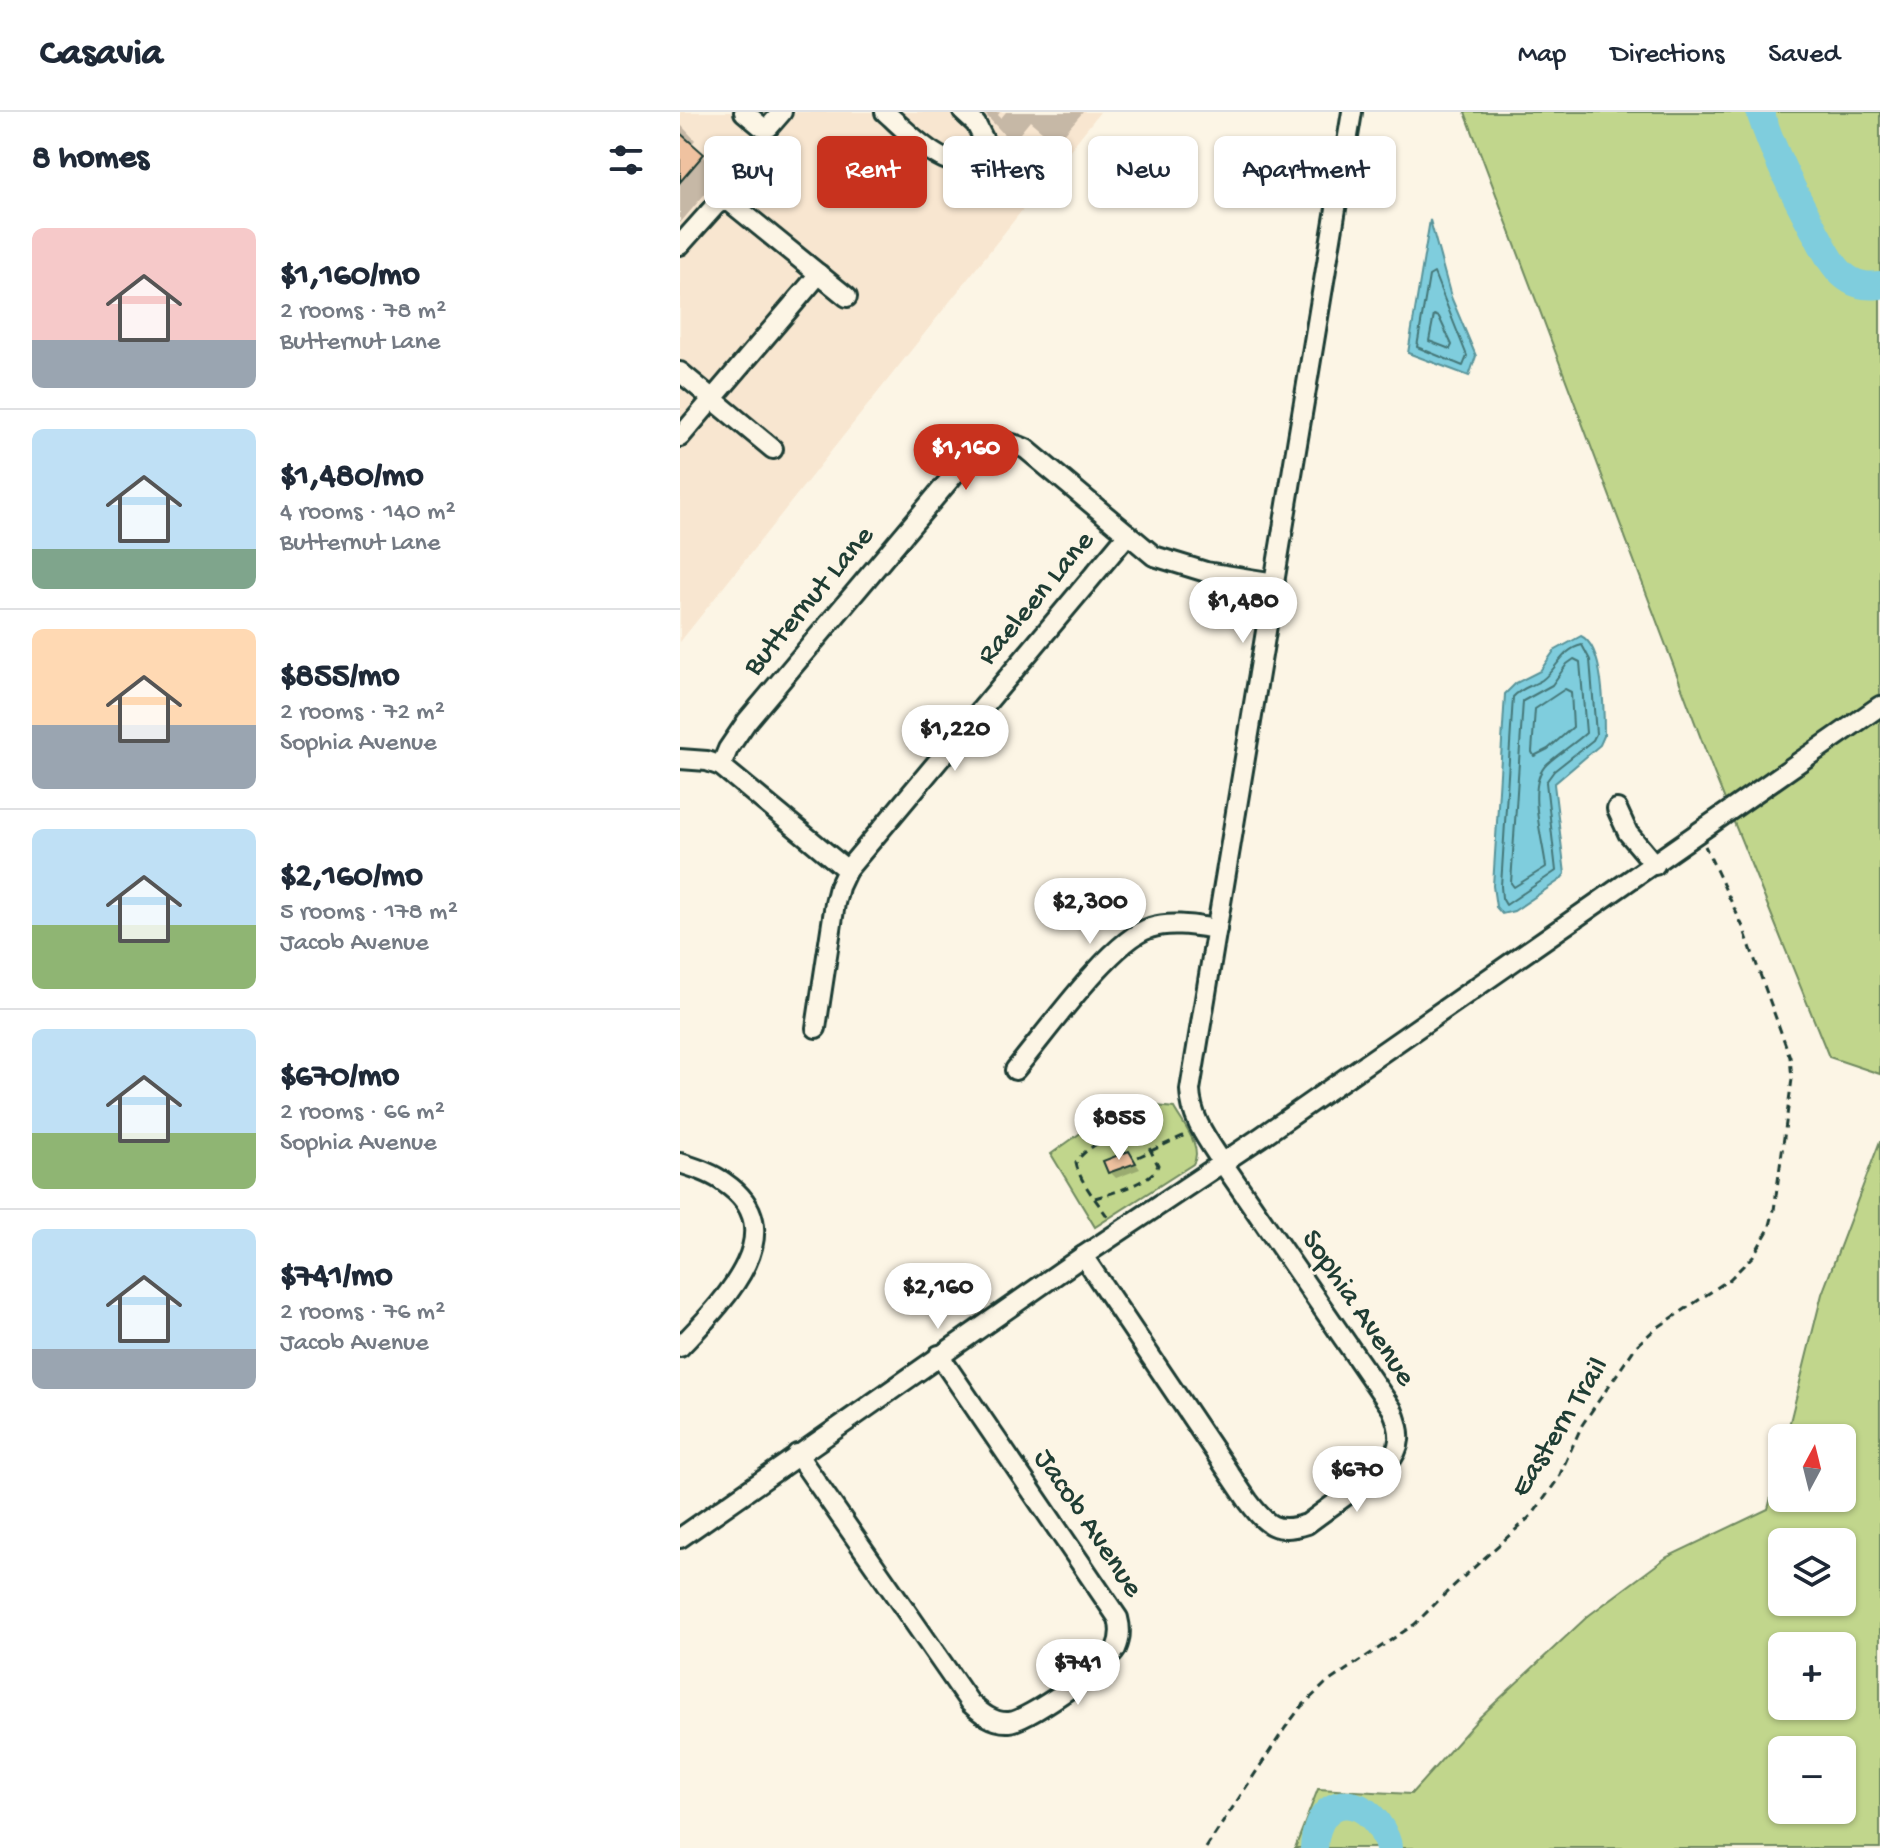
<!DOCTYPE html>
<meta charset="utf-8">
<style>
body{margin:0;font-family:"Gochi Hand",sans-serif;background:#f2f2f3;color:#1f2937;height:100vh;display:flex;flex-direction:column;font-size:30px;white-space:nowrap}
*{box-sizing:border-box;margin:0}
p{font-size:26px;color:#747a83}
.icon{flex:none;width:44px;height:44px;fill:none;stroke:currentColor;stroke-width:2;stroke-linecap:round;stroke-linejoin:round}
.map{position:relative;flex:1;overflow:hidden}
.panel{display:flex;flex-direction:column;background:#fff;width:680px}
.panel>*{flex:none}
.hud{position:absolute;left:24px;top:24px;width:760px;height:72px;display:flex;gap:16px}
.needle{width:52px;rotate:7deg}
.fabs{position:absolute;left:1088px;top:1312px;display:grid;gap:16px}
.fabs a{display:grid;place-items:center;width:88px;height:88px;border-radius:12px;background:#fff;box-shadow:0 2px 6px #0004;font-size:40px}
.price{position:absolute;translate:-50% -68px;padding:0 18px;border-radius:28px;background:#fff;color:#222;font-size:26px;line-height:52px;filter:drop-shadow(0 2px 4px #0008)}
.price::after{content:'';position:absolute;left:50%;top:48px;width:24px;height:18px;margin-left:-12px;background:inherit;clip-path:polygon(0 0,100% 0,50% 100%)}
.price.on{background:#c8321e;color:#fff}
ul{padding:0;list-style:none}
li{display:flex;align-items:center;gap:24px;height:200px;padding:0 32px}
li+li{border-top:2px solid #e0e1e3}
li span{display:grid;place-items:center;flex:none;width:224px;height:160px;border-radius:12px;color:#555}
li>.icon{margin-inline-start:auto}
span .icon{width:96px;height:96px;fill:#fffc;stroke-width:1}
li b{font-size:34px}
h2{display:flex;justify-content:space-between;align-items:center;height:96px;padding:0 32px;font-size:34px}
.chip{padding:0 28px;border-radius:12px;background:#fff;box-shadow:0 2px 6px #0004;font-size:28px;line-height:72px}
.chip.on{background:#c8321e;color:#fff}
header{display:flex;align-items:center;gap:48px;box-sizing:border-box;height:112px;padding:0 40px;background:#fff;border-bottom:2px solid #e0e1e3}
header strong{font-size:38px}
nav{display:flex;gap:44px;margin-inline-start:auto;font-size:28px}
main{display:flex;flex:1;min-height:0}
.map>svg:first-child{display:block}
</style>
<header>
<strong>Casavia</strong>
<nav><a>Map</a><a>Directions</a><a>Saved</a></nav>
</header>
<main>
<section class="panel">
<h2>8 homes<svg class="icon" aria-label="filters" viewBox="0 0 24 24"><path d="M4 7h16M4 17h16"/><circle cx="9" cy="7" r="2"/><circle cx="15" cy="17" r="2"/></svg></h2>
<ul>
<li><span style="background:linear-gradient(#f6c9c9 70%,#9aa5b1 0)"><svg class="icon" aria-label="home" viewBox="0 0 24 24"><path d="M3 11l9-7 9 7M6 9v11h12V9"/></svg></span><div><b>$1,160/mo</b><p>2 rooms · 78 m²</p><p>Butternut Lane</p></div></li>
<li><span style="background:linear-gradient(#bfe0f5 75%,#7fa58c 0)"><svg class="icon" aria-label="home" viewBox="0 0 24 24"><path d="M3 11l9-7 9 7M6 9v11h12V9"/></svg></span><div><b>$1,480/mo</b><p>4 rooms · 140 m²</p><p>Butternut Lane</p></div></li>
<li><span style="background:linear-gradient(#ffd9b3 60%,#9aa5b1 0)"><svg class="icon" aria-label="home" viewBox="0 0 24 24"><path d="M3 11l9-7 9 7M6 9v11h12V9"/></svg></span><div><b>$855/mo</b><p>2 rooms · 72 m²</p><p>Sophia Avenue</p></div></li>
<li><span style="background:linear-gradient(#bfe0f5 60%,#8fb573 0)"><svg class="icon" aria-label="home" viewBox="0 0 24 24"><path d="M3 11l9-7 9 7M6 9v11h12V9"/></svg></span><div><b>$2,160/mo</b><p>5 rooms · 178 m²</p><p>Jacob Avenue</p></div></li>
<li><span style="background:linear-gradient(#bfe0f5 65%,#8fb573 0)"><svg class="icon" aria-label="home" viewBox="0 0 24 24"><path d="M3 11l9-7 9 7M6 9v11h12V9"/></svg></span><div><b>$670/mo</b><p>2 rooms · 66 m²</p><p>Sophia Avenue</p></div></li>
<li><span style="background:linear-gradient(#bfe0f5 75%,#9aa5b1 0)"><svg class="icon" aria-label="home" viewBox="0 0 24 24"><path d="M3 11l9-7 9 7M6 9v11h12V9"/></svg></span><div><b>$741/mo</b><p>2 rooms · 76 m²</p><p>Jacob Avenue</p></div></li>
</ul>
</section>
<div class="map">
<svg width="1200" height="1736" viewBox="0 0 1200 1736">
<rect width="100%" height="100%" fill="#fcf5e5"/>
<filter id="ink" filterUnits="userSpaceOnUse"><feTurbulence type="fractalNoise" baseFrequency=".0125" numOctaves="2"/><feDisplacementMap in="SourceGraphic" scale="16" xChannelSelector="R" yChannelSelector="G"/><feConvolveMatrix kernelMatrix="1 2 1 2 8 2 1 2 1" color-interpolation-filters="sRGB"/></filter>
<g filter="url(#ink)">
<path fill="#f8e6d0" d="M0,0H420L0,530Z"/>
<g fill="#c1d68c" stroke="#708a60" stroke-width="2" fill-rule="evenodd">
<path d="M785,0H1200V962L1149,945L1034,661Z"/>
<path d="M459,992L494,996C502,1011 524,1036 513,1052L415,1115L371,1042L419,1008Z"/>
<path d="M1200,1029V1736H615L638,1677L731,1682L800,1605L908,1504L987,1445L1088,1397L1102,1343V1386H1162V1326H1106L1142,1182ZM1102,1430H1162V1490H1102ZM1162,1534V1594H1102V1534ZM1162,1638V1698H1102V1638Z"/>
</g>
<g fill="#7fcddd" stroke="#599399" stroke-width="2">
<path d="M750,108L771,185L796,244L789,264L728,241Z"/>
<path d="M901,524C924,534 924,600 924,624L920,633L874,672L885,762L880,768L834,799L822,802L816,795L813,774L825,582L836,571L860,559L874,539Z"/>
</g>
<g fill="#0003">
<path d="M320,0L318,3L321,6L326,0H403L376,31L350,9L332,31L304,1Z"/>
<path d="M0,12L15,28L11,33L42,62L0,111Z"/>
<path d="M449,1041L460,1057L436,1066L430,1060Z"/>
</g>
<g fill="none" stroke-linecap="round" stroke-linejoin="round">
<g stroke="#457778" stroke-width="2">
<path d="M754,161L787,244L783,254L737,235L749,164Z"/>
<path d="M754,203L759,205L772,233L770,237L749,229Z"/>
<path d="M902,533L910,548L916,622L913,628L874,659L866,670L876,759L826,793L822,786L821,774L833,585C841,576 852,574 862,568C878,556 881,538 902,533Z"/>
<path d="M894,547L900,550L906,621C894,632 879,641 867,652C845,672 863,727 866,755L834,775L831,771L843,589L872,573L887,552Z"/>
<path d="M885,577L891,580L893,615L868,637L854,644L852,640L855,597Z"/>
</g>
<g stroke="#7fcddd" stroke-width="28">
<path d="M1080,0C1094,43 1113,79 1134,118C1144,135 1153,158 1170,168C1180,174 1189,174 1200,173"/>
<path d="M634,1736C638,1674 694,1682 709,1736"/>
</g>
</g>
<g fill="#f0c2a0" stroke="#1f3d34" stroke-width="2">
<path d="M0,21L24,42L0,70Z"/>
<path d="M449,1039L456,1051L428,1061L423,1049Z"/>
</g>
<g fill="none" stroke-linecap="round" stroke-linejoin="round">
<g stroke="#1f3d34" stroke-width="24">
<g id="minor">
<path d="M64,0L82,15H89L102,0"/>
<path d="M205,0C227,19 287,86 303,26L296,12L283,0"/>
<path d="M0,133L35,94L40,90H50L167,185"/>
<path d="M0,260L93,337"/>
<path d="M0,325L139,162"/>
<path d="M0,647L27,649L41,654L167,758"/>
<path d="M41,654L48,637L67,609L293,340C310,324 326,328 346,337L474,444L526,460L595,471"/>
<path d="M937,697L948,721L975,753"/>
<path d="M136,916L155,791L159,775L167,758L448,422"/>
<path d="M335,958C363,925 432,827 470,816C491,809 516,814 537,817"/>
<path d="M0,1051C15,1056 32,1061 45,1071C117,1120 38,1195 0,1235"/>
<path d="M403,1144L568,1389C587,1414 596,1422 627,1412L706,1354C723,1335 722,1320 712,1297L542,1050C527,1027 511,1007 510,978L672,0"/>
<path d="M117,1342L290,1591C301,1601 313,1611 329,1610C347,1609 427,1553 436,1537C441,1526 441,1517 438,1506L259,1243"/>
<path d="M0,1426L403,1144L581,1025L1200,594"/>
</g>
</g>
<g stroke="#1f3d34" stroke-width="3" stroke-dasharray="8 6" stroke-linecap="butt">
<path d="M458,1045L505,1023"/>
<path d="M415,1086C432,1081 473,1070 478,1053L462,1022C442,1018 406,1032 396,1051C400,1071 418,1090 429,1107"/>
<path d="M526,1736L605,1616L621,1595L645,1572L735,1512L768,1479L853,1402L878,1367L902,1313L957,1233L974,1218L1050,1167L1073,1144L1089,1117L1094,1098L1112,967L1110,945L1063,815L1025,734"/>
</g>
<use href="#minor" stroke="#fcf5e5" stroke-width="18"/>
</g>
</g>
<g text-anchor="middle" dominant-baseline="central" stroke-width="6" stroke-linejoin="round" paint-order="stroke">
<g font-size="30" fill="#1f3d34" stroke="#fcf5e5">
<text transform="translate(357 487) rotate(-50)">Raeleen Lane</text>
<text transform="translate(130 490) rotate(-50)">Butternut Lane</text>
<text transform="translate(677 1197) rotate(56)">Sophia Avenue</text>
<text transform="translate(881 1316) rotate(-58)">Eastern Trail</text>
<text transform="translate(407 1412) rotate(56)">Jacob Avenue</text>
</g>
</g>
</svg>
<div class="fabs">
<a><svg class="needle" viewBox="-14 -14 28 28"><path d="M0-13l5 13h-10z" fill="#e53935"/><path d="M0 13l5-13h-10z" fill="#747a83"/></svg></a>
<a><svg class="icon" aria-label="layers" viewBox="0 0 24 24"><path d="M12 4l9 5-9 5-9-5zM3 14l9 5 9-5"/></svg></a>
<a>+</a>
<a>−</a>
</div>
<b class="price on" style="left:286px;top:380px">$1,160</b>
<b class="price" style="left:563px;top:533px">$1,480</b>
<b class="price" style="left:275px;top:661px">$1,220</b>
<b class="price" style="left:410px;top:834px">$2,300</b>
<b class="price" style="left:439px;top:1050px">$855</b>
<b class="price" style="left:258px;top:1219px">$2,160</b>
<b class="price" style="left:677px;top:1402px">$670</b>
<b class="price" style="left:398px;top:1595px">$741</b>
<div class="hud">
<a class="chip">Buy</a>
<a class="chip on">Rent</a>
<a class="chip">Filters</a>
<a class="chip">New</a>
<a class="chip">Apartment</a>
</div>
</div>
</main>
